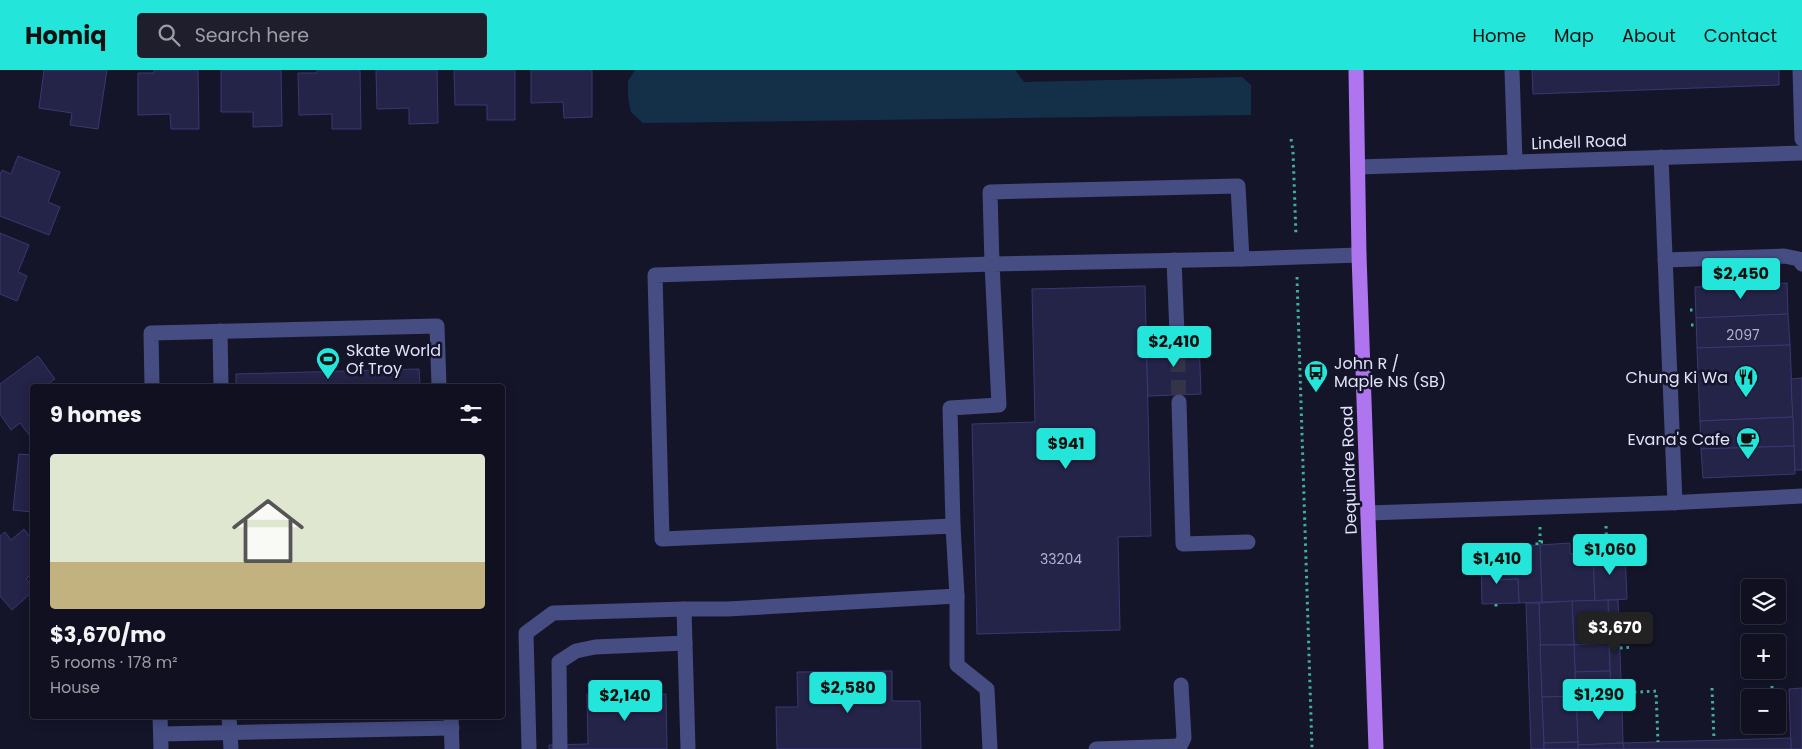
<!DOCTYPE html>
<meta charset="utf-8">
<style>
body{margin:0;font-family:Poppins,sans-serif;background:#1e1e2d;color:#f1f3f6;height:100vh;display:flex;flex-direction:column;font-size:19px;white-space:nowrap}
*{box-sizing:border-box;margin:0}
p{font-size:16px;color:#9c9da5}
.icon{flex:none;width:28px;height:28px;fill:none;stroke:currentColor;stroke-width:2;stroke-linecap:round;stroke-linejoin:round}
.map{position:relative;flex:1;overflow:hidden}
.sheet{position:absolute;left:30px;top:314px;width:475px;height:335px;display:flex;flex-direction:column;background:#101020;border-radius:5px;box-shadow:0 2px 12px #0003,0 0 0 1px #30303e}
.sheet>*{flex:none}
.fabs{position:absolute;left:1741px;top:509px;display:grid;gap:10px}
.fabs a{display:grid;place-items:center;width:45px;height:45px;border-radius:5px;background:#101020;box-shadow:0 2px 12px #0003,0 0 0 1px #30303e;font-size:25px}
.price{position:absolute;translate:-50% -42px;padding:0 11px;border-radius:5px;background:#24e5d9;color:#111;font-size:16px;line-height:32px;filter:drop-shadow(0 1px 2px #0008)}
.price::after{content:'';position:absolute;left:50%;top:30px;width:15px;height:11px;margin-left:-8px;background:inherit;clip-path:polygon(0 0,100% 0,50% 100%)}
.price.active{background:#222;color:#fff}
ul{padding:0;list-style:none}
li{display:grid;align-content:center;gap:10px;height:265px;padding:0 20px}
li span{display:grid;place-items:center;height:155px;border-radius:5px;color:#555}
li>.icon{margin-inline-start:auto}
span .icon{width:90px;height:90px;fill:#fffc;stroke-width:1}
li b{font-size:21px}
h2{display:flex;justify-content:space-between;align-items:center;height:60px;padding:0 20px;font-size:21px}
header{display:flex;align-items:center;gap:30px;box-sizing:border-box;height:70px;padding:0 25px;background:#24e5d9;color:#111}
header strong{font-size:24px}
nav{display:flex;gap:28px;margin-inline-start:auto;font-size:18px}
.search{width:350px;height:45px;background:#1e1e2d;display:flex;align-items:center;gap:12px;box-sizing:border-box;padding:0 18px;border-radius:5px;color:#9c9da5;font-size:19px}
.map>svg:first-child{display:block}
</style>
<header>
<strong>Homiq</strong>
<div class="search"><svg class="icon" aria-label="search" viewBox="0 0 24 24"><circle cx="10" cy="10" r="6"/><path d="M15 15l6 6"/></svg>Search here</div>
<nav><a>Home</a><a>Map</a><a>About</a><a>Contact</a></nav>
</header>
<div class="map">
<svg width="1802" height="679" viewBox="0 0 1802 679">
<rect width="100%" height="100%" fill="#15152a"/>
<path fill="#143048" d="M635,0H1015L1024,12L1242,7L1251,15V45L643,53L631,42L628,27V11Z"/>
<g fill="#242348" stroke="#3a3872">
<path d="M44,0H107L98,59L70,55L72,43L39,38Z"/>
<path d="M154,0H198L199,59H171L170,44L138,45V3H154Z"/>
<path d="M221,0H281L282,56L253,57V42H221Z"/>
<path d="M317,0H360L361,59H332V44L299,45L298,3H317Z"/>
<path d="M376,0H437L438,53L409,54V38L377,39Z"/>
<path d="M454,0H515V50H487V35H455Z"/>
<path d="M531,0H592V47L564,48L563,32L531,33Z"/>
<path d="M1532,0H1779V15L1533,24Z"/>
<path d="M18,86L60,102L48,132L60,137L49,165L0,146V105L2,100L11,104Z"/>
<path d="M0,163L29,175L18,202L27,206L17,231L0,224Z"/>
<path d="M1787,213L1788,244L1696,248L1695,217Z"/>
<path d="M1145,216L1151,466L1118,467L1120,560L977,564L972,354L1035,352L1032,219Z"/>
<path d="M1788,244L1790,275L1697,278L1696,248Z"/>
<path d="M1199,269L1201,324L1148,326L1146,271Z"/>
<path d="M1790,275L1793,347L1700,351L1697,278Z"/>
<path d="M38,286L55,309L45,316H32V364L30,366L20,353L11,360L0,344V314Z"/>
<path d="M419,299L420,316H236V304Z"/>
<path d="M1802,308V400H1795L1791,309Z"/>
<path d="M1793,347L1794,376L1701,379L1700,351Z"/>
<path d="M1794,376L1795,404L1703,408L1701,379Z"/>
<path d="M19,384L32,385V442L13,440Z"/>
<path d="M24,459L32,470V503L26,509L32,517V522L12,540L0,526V466L5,462L11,470Z"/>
<path d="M1570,473V484L1593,483L1595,531L1542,532L1540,475Z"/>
<path d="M1540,475L1542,532L1519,533L1518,509L1497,510L1496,486H1511V476Z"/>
<path d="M1625,482L1627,529L1595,531L1593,483Z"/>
<path d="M1496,486L1497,510L1518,509L1519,533L1482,534L1481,487Z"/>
<path d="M1608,530H1618L1622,637H1611Z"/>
<path d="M1608,530L1609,573L1574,575L1572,531Z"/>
<path d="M1572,531L1574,575H1540L1539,533Z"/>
<path d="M1526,533H1539L1544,679H1531Z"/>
<path d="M1609,573L1610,601L1575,602L1574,575Z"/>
<path d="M1540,575H1574L1576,626L1542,627Z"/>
<path d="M892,601V631H920L921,679H777L776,637H798L797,602Z"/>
<path d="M1610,601L1611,625L1576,626L1575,602Z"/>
<path d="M1802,618V679H1791L1789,619Z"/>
<path d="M587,624H666L667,679H549V675L588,674Z"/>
<path d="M1611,625V637H1622L1623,673L1578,675L1576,626Z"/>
<path d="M1576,626L1578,672L1544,673L1542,627Z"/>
<path d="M1791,668V679H1624L1623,673Z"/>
<path d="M1578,672V679H1544V673Z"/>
<path d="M1623,673L1624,679H1578V675Z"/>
</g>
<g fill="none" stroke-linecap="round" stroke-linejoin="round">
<path stroke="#343449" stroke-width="15" stroke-dasharray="15 8" stroke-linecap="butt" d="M1177,264L1179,332"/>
<g stroke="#40b097" stroke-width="3" stroke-dasharray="2.5 4" stroke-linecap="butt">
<path d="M1291,69L1293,81L1296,166"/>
<path d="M1297,207L1312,679"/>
<path d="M1690,240H1696"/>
<path d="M1691,255H1696"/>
<path d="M1606,456L1607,483"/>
<path d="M1540,457V472"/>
<path d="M1537,475V472H1544V474"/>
<path d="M1496,534V540"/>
<path d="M1620,578L1633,577"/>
<path d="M1772,616V628"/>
<path d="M1712,618L1714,670"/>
<path d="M1621,623L1656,621L1658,672"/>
<path d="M1773,655V668"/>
</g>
<g stroke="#454d83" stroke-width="15">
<path d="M1512,0L1515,92"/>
<path d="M1800,0L1802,69"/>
<path d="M1661,87L1675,433"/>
<path d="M1358,97L1802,83"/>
<path d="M1174,190L1177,264"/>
<path d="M1665,190L1784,186L1799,189L1802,194"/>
<path d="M220,261L221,316"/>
<path d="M152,316L151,263L437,256L439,316"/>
<path d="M1179,332L1183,474L1248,472"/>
<path d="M1368,443L1667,433L1802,426"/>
<path d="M953,456L950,338L999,335L992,194L1242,189"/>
<path d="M684,539H727L957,526"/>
<path d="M160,646L161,679"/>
<path d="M229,646L231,679"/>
<path d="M451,646L452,679"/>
<path d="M161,664L452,658"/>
<path d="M529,679L526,563L553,543L684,539L688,679"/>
<path d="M560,679L559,592L576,581L595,577L685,573"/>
<path d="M990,679L987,619L957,595V526L953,456L662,469L655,205L992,194L990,122L1238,116L1242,189L1359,185"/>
<path d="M1096,679L1180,676L1184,668L1181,615"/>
</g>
<path stroke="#ae75ee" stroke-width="15" d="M1356,0L1359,185L1376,679"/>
</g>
<defs>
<g id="stadium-pin" transform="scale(1.25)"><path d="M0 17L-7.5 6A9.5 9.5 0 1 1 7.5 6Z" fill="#24e5d9" stroke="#15152a"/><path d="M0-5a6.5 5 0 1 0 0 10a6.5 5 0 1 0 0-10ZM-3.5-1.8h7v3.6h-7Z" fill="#111"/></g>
<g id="bus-pin" transform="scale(1.25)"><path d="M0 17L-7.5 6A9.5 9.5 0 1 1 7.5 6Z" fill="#24e5d9" stroke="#15152a"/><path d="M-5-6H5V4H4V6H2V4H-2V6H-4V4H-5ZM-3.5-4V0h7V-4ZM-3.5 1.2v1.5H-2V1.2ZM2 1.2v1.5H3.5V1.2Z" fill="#111"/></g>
<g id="restaurant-pin" transform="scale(1.25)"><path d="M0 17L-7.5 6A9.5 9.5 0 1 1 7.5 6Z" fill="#24e5d9" stroke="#15152a"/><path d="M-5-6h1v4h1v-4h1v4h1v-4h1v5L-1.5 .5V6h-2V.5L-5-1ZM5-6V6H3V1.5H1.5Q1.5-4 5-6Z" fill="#111"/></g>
<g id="cafe-pin" transform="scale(1.25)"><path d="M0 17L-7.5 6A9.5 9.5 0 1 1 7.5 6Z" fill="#24e5d9" stroke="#15152a"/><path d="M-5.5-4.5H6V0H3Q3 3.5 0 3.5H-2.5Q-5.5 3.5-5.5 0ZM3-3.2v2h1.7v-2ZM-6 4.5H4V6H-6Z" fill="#111"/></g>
</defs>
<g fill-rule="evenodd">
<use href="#stadium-pin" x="328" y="289"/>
<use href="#bus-pin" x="1316" y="302"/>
<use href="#restaurant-pin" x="1746" y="307"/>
<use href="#cafe-pin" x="1748" y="369"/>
</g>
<g text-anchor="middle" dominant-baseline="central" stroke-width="5" stroke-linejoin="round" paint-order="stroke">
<g font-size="14" fill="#b2b2ce">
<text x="1743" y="265">2097</text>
<text x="1061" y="489">33204</text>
</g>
<g font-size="16" fill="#e1e2fb" stroke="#15152a">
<text transform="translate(1579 72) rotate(-2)">Lindell Road</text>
<text transform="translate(1349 400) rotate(-92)">Dequindre Road</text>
</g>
<g font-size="16" fill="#e1e2fb" stroke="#15152a" text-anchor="start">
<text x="346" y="280">Skate World<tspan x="346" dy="18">Of Troy</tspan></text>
<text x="1334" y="293">John R /<tspan x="1334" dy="18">Maple NS (SB)</tspan></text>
<text x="1728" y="307" text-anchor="end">Chung Ki Wa</text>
<text x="1730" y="369" text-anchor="end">Evana's Cafe</text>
</g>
</g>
</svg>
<div class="fabs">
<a><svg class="icon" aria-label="layers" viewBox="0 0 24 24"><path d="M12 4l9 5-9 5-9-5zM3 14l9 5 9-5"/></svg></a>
<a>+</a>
<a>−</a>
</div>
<b class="price" style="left:1741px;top:230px">$2,450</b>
<b class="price" style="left:1174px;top:298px">$2,410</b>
<b class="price" style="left:1066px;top:400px">$941</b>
<b class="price" style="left:1610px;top:506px">$1,060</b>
<b class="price" style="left:1497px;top:515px">$1,410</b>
<b class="price active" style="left:1615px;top:584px">$3,670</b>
<b class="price" style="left:848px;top:644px">$2,580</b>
<b class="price" style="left:1599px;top:651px">$1,290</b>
<b class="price" style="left:625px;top:652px">$2,140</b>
<section class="sheet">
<h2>9 homes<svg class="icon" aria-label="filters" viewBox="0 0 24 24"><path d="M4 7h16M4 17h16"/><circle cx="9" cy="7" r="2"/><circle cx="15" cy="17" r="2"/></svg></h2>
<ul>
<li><span style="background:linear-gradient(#dfe7d0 70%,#c2b280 0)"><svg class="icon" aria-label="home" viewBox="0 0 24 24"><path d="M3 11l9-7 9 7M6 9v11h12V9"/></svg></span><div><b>$3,670/mo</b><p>5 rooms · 178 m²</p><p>House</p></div></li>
</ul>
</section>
</div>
